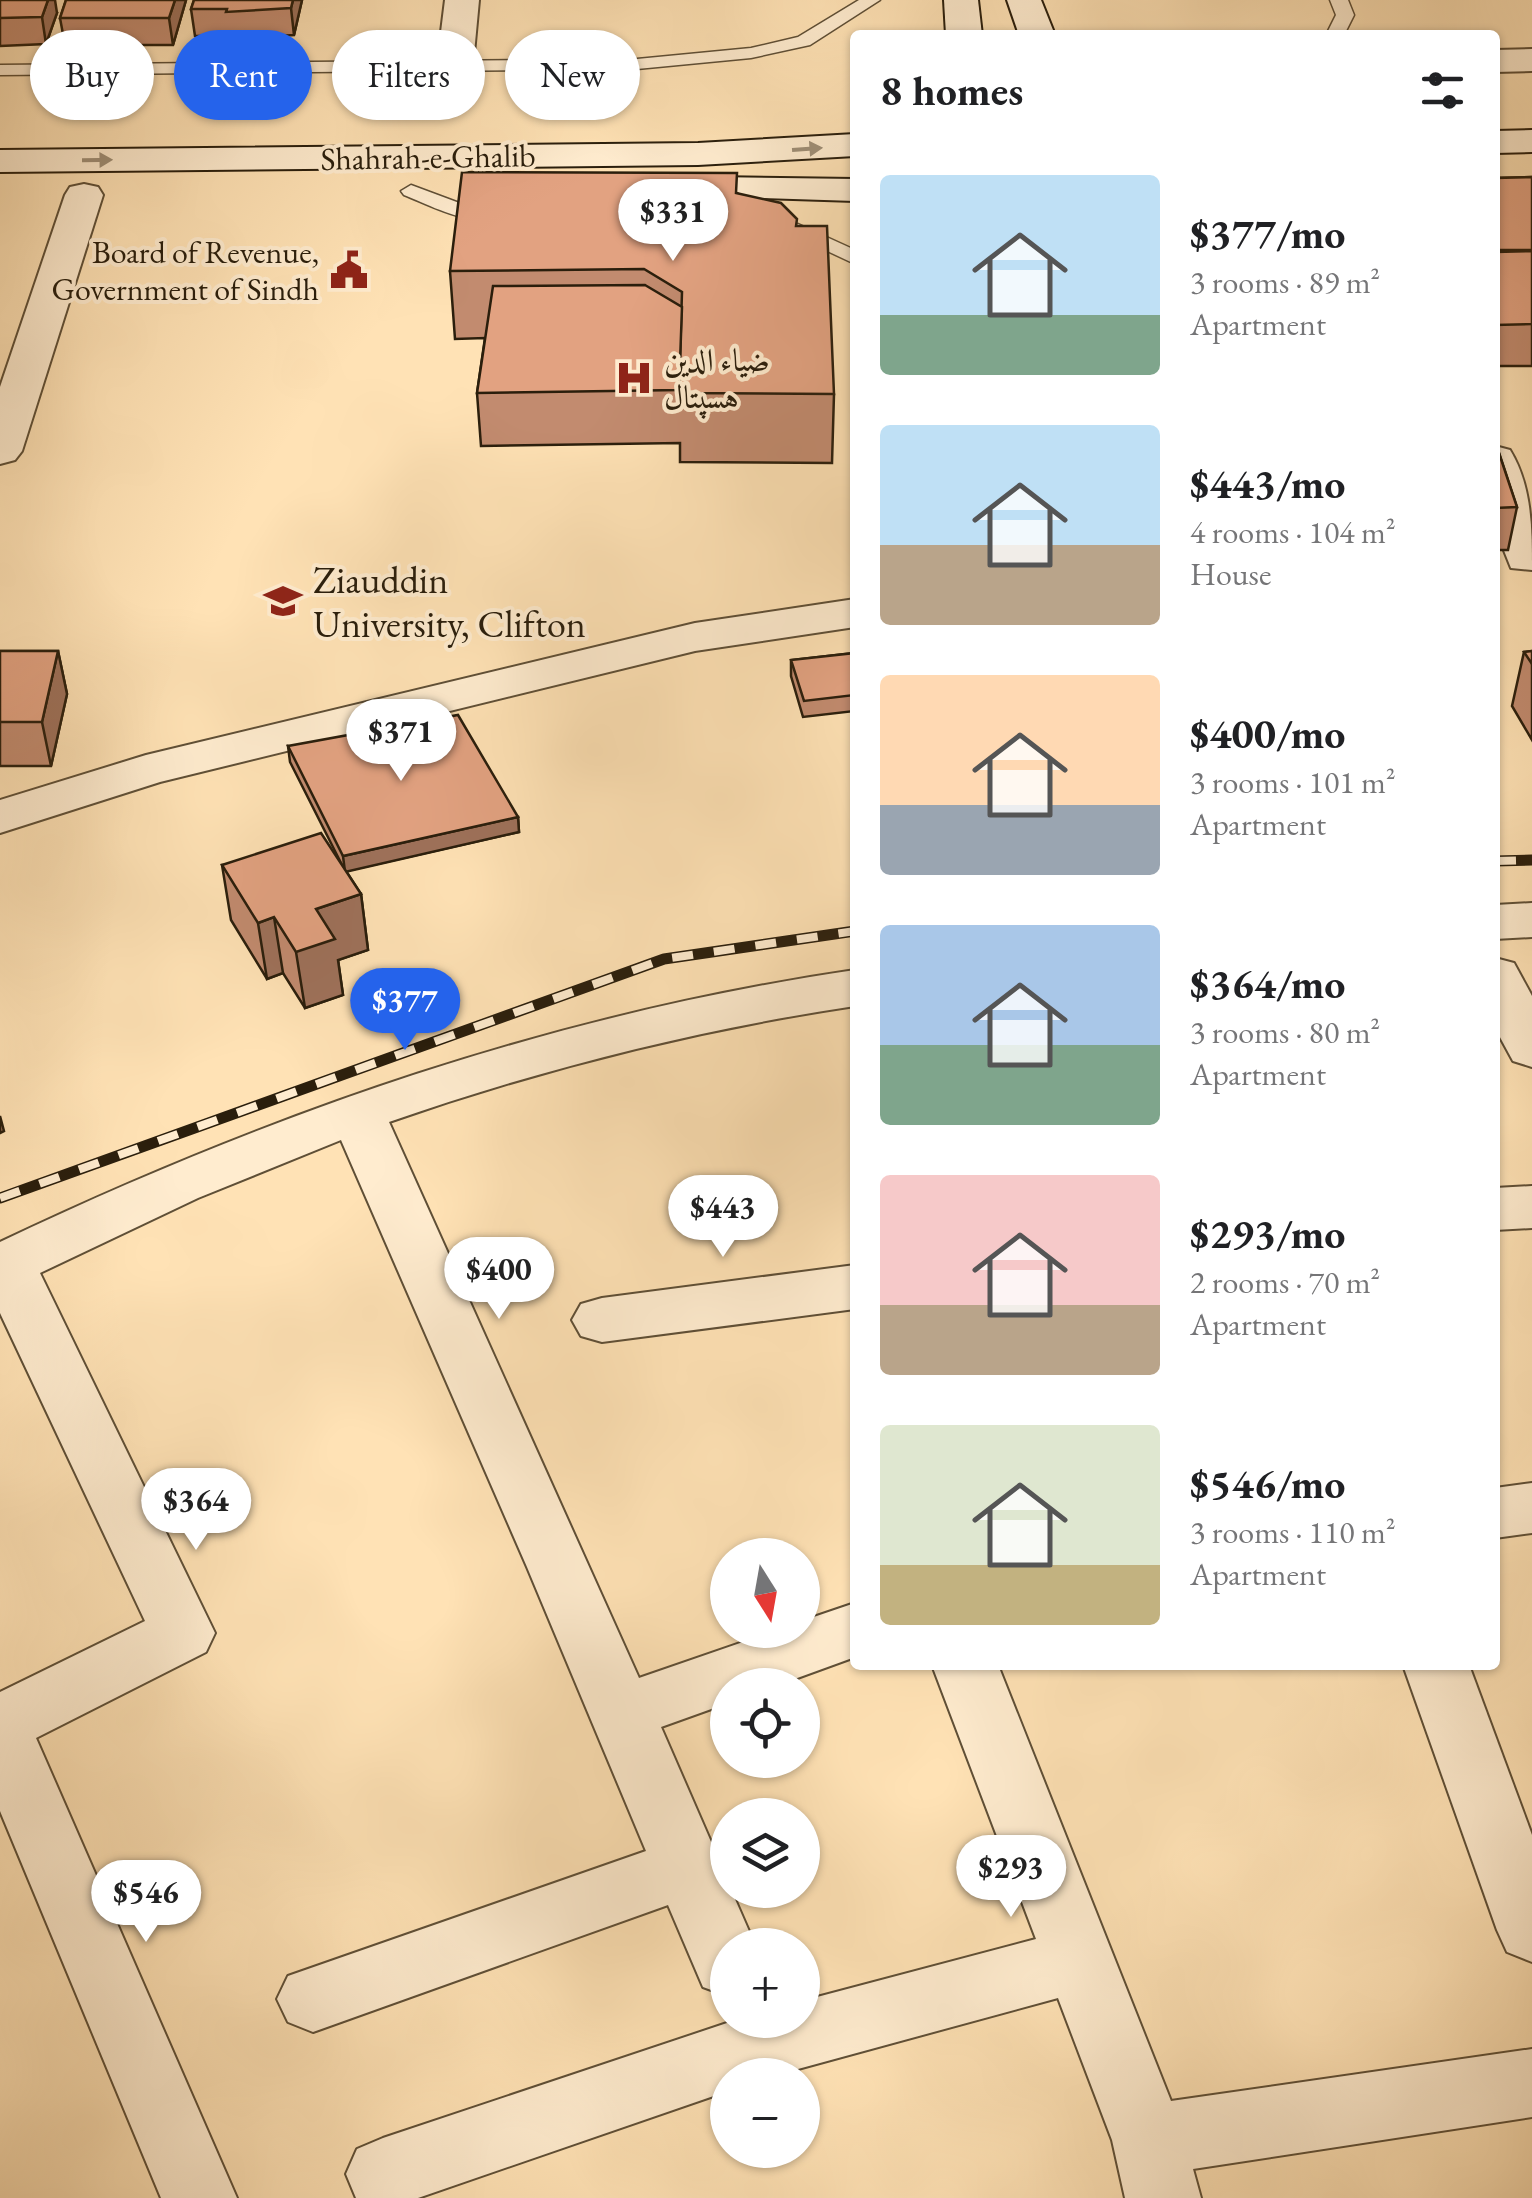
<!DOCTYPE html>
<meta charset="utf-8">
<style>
body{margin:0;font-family:"EB Garamond",Amiri,serif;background:#f6f6f6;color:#202124;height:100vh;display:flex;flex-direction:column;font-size:38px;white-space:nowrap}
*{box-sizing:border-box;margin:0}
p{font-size:32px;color:#757577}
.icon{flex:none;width:55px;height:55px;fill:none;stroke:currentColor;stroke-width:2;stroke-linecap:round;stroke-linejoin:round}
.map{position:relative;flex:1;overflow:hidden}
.details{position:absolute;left:850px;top:30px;width:650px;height:1640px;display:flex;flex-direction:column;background:#fff;border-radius:10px;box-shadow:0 2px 8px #0004}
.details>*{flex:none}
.hud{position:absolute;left:30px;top:30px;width:670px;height:90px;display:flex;gap:20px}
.needle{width:65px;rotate:169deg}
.fabs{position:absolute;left:710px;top:1538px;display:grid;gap:20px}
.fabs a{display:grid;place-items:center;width:110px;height:110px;border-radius:50%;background:#fff;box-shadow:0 2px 8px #0004;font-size:50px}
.price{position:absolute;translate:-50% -85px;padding:0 22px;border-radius:35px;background:#fff;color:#222;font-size:32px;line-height:65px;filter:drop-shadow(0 2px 5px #0008)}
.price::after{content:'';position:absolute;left:50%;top:60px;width:30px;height:22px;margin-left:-15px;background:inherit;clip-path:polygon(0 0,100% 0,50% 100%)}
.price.on{background:#2563eb;color:#fff}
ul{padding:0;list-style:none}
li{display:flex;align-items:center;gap:30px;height:250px;padding:0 30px}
li span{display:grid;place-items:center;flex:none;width:280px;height:200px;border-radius:10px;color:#555}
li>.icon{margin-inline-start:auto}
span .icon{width:120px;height:120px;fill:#fffc;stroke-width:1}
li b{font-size:42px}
h2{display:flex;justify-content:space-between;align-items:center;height:120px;padding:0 30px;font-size:42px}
.chip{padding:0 35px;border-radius:45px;background:#fff;box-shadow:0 2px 8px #0004;font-size:35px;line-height:90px}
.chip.on{background:#2563eb;color:#fff}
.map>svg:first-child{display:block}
</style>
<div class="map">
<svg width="1532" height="2198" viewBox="0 0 1532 2198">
<rect width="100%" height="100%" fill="#ffe2b5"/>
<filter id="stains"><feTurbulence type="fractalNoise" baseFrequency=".002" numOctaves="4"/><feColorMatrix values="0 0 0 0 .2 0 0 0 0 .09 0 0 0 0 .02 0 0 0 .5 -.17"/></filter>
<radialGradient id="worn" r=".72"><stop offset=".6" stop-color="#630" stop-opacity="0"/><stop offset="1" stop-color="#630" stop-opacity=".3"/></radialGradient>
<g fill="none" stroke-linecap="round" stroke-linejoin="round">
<g stroke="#5f4f36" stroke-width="3">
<g id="service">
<path d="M859,0H880L810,45L751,58L637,69L0,75V65L637,59L751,48L798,37Z"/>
<path d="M1330,0H1348L1354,15L1344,35H1326L1336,15Z"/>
<path d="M411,185L462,204L493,207L503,213C478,232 430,205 404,195L401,191Z"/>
<path d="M798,224L855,250V264L791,234V226Z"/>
</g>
</g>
<g stroke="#5f4f36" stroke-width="4">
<g id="minor">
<path d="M445,0H479L473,64L468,72L455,75L442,72L437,64Z"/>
<path d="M1532,49V71L1495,72V50Z"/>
<path d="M84,184L98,187L103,195L22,451L15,460L0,464V387L65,195L70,187Z"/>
<path d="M1495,446L1510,450C1532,486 1532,529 1532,570L1511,568L1495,528Z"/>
<path d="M855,599V627L695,651L160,782L0,833V800L146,755L695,623Z"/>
<path d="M1532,903V937L1495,939V905Z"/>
<path d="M1495,958L1514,963L1532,996V1067L1513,1061L1495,1028Z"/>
<path d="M855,970V1006C695,1030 541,1069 389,1122L639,1678L778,1630H802V1621L855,1603V1657L778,1685H728V1703L661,1727L728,1881V1890H731L755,1945H728V1996L703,1987L668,1905L313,2032L288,2022L277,1999L288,1976L646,1851L527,1567L341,1140L198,1198L40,1273L215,1633L206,1652L36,1738L237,2198H161L0,1811V1692L145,1621L0,1313V1242C273,1112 555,1014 855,970Z"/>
<path d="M1532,1186V1228L1495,1230V1188Z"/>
<path d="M855,1265V1309L602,1342L581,1336L572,1320L581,1304L602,1298Z"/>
<path d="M1532,1483V1533L1495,1538V1488Z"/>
<path d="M932,1665H998L1171,2101L1532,2049V2117L1193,2169L1201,2198H1125L1112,2140L1058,1998L776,2075H728V2091L418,2198H356L346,2174L357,2149L383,2138L736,2020H802V2001L1036,1939Z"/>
<path d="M1403,1665H1469L1532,1835V1962L1507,1952L1497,1930Z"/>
</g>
</g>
<g stroke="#2a1e0c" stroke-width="4">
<g id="secondary">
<path d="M944,0H978L982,35H946Z"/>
<path d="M1007,0H1041L1055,35H1019Z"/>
<path d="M1532,130V152L1495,153V131Z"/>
<path d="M855,134V156L698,165L0,172V150L698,143Z"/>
<path d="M713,177L855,179V201L699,196L694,188L699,180Z"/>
</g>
</g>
<use href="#service" fill="#ffeccf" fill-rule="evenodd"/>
<use href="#minor" fill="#ffeccf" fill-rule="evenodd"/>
<use href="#secondary" fill="#ffeccf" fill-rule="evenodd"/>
<g stroke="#2a1e0c" stroke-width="11">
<g id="rail">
<path d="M1495,861L1532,860"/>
<path d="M0,1198L664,959L855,931"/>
</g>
</g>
<use href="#rail" stroke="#ffeccf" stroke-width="8" stroke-dasharray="21" stroke-linecap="butt"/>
</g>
<g fill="#c28b6f" stroke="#2a1e0c" stroke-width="2.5">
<path d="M0,0L57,13L46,44L0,46Z"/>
<path d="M66,0H186L173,45H65L60,18Z"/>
<path d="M194,0H302L294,35L229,39V36H195L191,9Z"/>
<path d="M1532,177V366H1495V178Z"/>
<path d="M737,193L797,226L834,394L832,463L680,462V443L481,446L477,393L485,338L455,339L450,271Z"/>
<path d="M1495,441L1517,507L1508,550H1495Z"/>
<path d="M853,511H855V553L853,541Z"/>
<path d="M0,651H58L67,694L51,766H0Z"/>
<path d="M1532,651V740L1512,706L1524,652Z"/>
<path d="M855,653V711L803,717L791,676V660Z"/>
<path d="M288,746L518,817L519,832L346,871L361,894L368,950L338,960L343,995L305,1008L283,973L267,979L231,920L222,865L341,863L290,762Z"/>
</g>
<g fill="#9e715a" stroke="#2a1e0c" stroke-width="2.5">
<path d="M48,0H55L57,13L46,44L42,17Z"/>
<path d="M175,0H186L173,45L169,18Z"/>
<path d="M293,0H302L294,35L291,8Z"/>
<path d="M58,651L67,694L51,766L42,722Z"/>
<path d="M518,817L519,832L345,872L343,856Z"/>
<path d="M361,894L368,950L338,960L343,995L305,1008L296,952L316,909Z"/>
<path d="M274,917L283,973L267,979L258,923Z"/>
<path d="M0,1116L4,1131L0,1133Z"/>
</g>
<g fill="#e2a281" stroke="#2a1e0c" stroke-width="2.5">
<path d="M0,0H48L42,17L0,18Z"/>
<path d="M66,0H175L169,18H60Z"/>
<path d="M194,0H293L291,8L226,12L227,9H191Z"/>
<path d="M462,172L737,173L736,193L781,203L797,219L796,226H827L834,394L679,393L682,292L644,269L450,271Z"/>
<path d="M1532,177V250H1495V178Z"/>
<path d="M1532,251V324L1495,325V252Z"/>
<path d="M645,285L682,307L679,390L477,393L493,286Z"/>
<path d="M1495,441L1517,507L1495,508Z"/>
<path d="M0,651H58L42,722H0Z"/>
<path d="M1532,651V664L1524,652Z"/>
<path d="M855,653V695L804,701L791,660Z"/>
<path d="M458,715L518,817L343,856L288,746Z"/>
<path d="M321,833L361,894L316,909L335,939L296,952L274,917L258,923L222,865Z"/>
</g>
<defs><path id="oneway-solid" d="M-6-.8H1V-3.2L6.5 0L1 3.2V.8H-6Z" transform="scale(2.5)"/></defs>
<g fill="#9f8f77">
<use href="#oneway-solid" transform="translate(807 149) rotate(-4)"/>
<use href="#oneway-solid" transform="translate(97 160) rotate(-1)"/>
</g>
<defs>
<g id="civic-bare" transform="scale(3)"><path d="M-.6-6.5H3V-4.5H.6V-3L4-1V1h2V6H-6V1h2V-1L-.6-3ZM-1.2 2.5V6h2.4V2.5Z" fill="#8f2418" stroke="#ffeccf" stroke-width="2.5" paint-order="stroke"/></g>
<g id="hospital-bare" transform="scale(3)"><path d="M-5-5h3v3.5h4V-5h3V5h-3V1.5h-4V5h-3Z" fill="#8f2418" stroke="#ffeccf" stroke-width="2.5" paint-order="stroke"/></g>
<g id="university-bare" transform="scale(3)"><path d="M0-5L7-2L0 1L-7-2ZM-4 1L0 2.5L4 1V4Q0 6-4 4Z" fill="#8f2418" stroke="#ffeccf" stroke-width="2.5" paint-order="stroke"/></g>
</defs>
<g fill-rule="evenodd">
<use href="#civic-bare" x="349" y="270"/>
<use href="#hospital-bare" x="634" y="378"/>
<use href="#university-bare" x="283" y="601"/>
</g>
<g text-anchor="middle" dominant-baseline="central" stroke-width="8" stroke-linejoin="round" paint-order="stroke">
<g font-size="32" fill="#2a1e0c" stroke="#ffeccf">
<text transform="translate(428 157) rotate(-1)">Shahrah-e-Ghalib</text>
</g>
<g font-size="32" fill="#2a1e0c" stroke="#ffeccf" text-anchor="end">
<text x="319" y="252">Board of Revenue,<tspan x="319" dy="37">Government of Sindh</tspan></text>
<text x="664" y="360" text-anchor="start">ضیاء الدین<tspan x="664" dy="37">ہسپتال</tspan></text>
</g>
<g font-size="38" fill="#2a1e0c" stroke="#ffeccf" text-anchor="start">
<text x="313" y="579">Ziauddin<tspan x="313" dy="44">University, Clifton</tspan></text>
</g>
</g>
<rect width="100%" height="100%" filter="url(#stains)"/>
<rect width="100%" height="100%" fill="url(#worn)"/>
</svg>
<div class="fabs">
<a><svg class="needle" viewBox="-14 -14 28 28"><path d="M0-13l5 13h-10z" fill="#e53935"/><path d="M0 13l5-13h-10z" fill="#757577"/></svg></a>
<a><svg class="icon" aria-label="locate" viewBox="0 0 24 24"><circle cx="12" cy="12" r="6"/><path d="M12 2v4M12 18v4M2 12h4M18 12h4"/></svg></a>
<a><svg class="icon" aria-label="layers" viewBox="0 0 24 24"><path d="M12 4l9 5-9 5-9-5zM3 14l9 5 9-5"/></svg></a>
<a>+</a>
<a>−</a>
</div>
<b class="price" style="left:673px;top:264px">$331</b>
<b class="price" style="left:401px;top:784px">$371</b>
<b class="price on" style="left:405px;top:1053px">$377</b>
<b class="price" style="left:723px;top:1260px">$443</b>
<b class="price" style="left:499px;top:1322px">$400</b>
<b class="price" style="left:196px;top:1553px">$364</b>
<b class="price" style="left:1011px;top:1920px">$293</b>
<b class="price" style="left:146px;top:1945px">$546</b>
<div class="hud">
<a class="chip">Buy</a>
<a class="chip on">Rent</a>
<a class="chip">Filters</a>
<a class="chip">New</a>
</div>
<section class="details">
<h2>8 homes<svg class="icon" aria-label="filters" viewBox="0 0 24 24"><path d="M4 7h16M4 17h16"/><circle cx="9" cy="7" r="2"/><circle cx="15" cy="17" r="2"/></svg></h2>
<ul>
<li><span style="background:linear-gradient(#bfe0f5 70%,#7fa58c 0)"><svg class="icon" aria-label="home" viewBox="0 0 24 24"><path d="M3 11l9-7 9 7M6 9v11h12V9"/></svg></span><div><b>$377/mo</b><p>3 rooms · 89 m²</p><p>Apartment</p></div></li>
<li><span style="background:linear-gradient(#bfe0f5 60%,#b9a48a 0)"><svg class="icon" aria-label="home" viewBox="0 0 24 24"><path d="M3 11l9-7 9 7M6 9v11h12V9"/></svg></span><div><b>$443/mo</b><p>4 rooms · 104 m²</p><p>House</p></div></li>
<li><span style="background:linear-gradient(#ffd9b3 65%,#9aa5b1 0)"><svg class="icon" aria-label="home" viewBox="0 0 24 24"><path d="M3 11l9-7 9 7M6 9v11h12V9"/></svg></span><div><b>$400/mo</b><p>3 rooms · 101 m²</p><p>Apartment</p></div></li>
<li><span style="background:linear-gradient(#a9c7e8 60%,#7fa58c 0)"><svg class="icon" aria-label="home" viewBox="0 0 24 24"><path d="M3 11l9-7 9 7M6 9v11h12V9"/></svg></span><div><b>$364/mo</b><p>3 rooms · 80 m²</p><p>Apartment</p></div></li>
<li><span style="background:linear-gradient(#f6c9c9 65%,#b9a48a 0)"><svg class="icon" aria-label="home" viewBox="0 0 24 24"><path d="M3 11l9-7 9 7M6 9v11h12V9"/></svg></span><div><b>$293/mo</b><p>2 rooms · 70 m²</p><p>Apartment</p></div></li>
<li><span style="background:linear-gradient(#dfe7d0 70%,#c2b280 0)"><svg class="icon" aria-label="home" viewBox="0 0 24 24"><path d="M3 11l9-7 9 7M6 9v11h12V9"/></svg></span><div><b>$546/mo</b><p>3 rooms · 110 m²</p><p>Apartment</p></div></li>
</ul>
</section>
</div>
